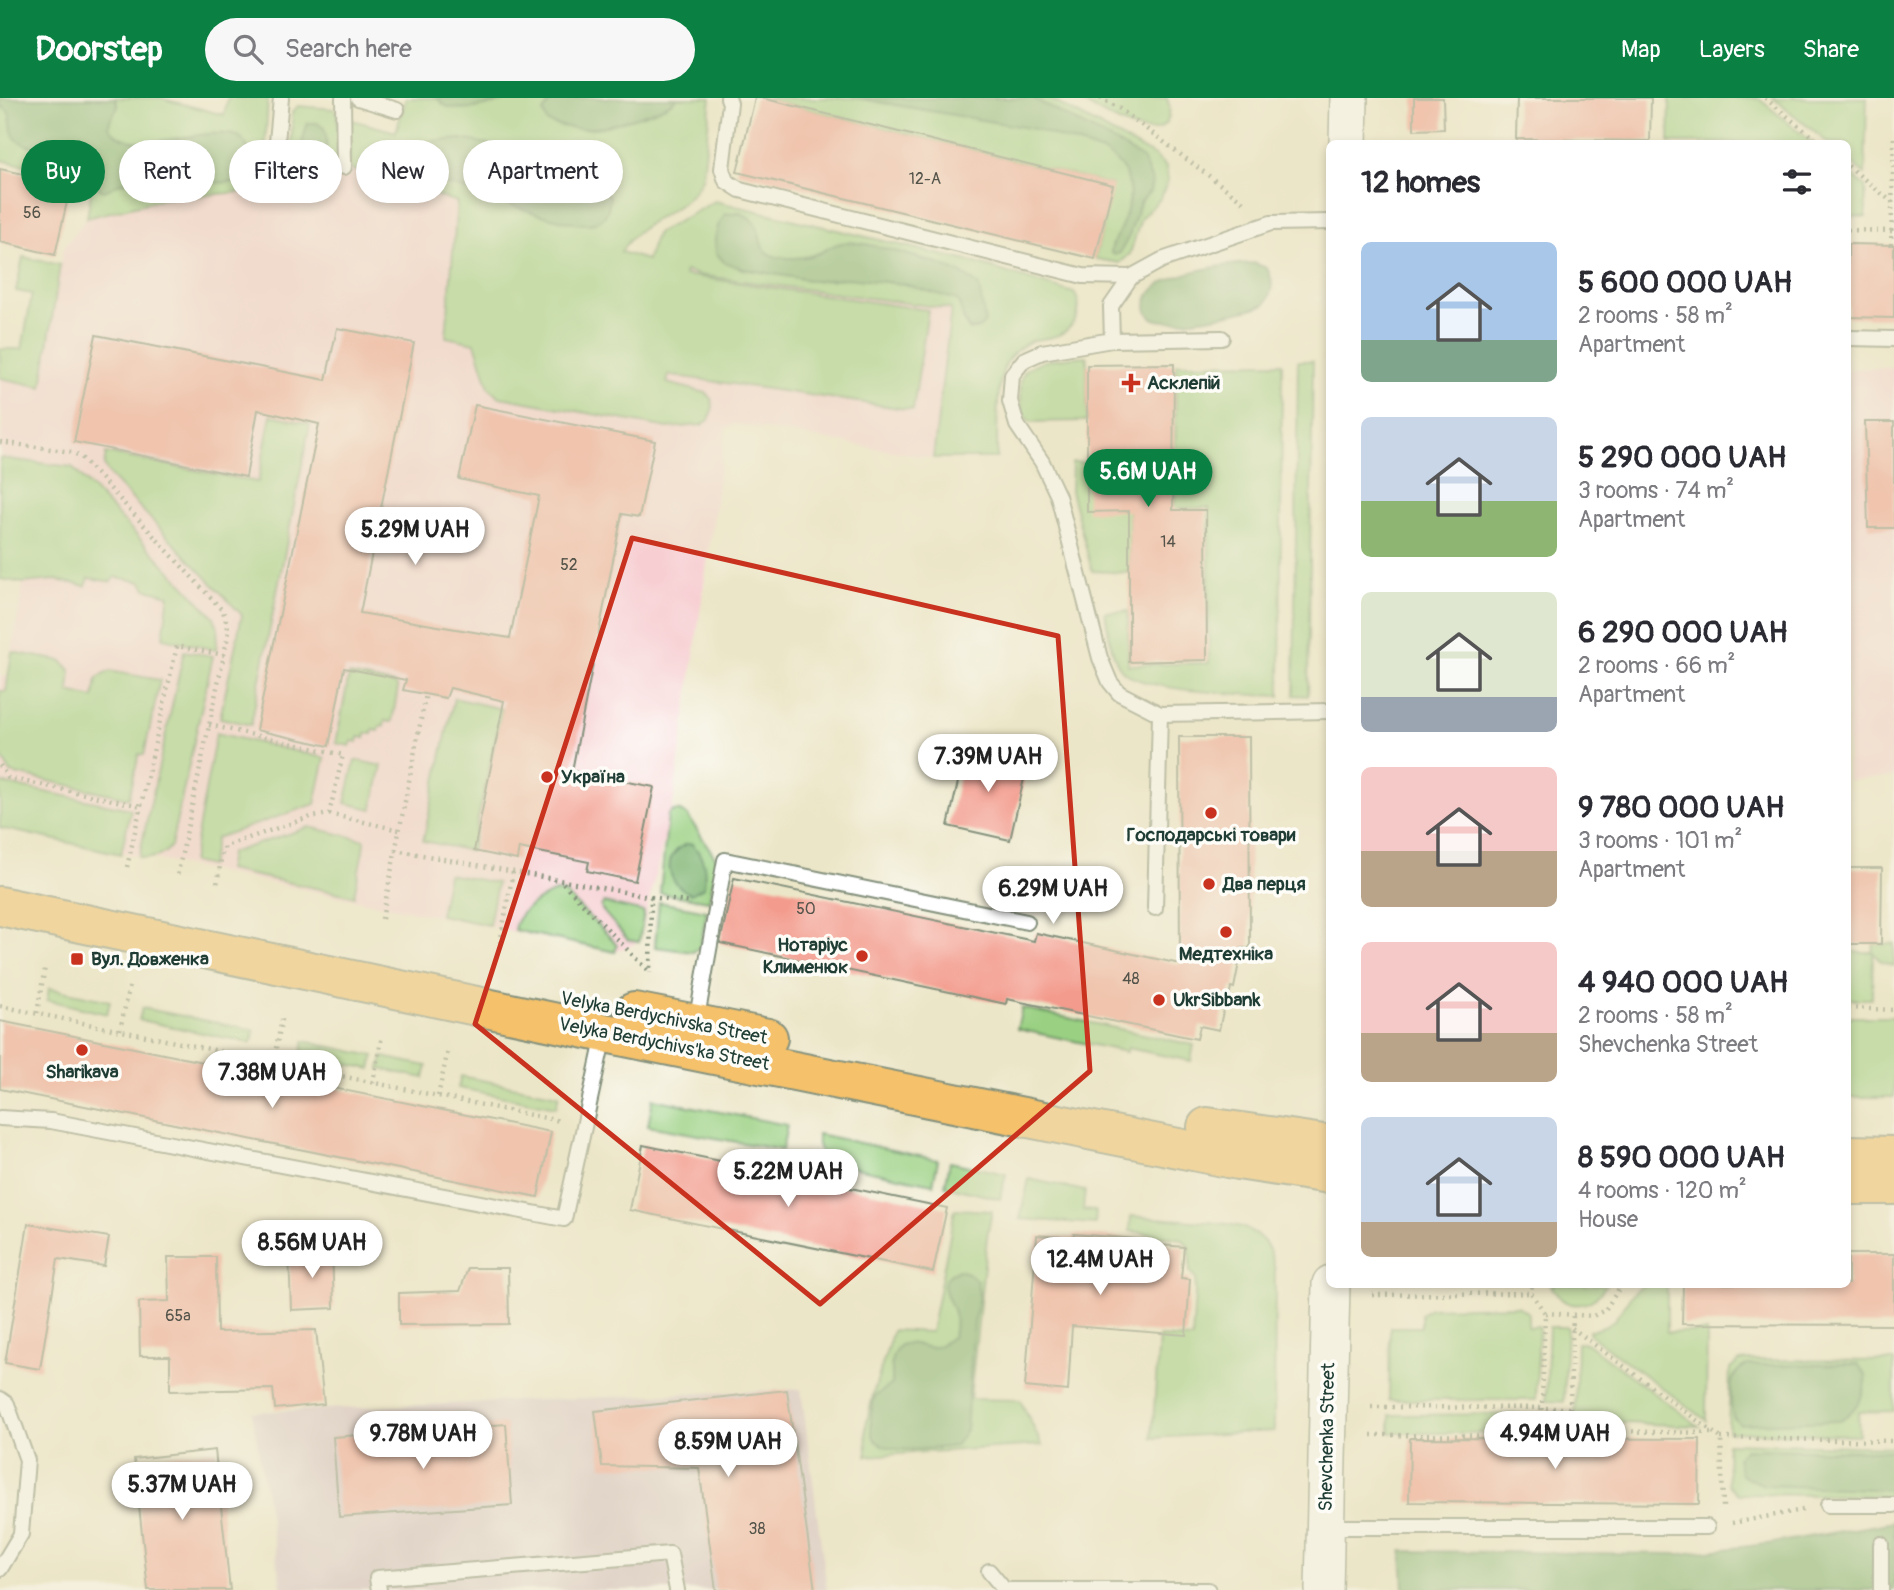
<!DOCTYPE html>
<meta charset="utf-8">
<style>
body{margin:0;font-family:Pangolin,sans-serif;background:#f7f7f7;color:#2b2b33;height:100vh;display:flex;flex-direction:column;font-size:26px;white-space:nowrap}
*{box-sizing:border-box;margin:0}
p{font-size:23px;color:#7c7c81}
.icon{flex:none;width:38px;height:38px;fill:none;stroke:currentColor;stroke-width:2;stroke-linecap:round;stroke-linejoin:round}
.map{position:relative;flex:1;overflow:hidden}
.details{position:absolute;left:1326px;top:42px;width:525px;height:1148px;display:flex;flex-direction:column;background:#fff;border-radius:10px;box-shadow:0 4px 10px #0003}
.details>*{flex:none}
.hud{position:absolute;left:21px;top:42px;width:665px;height:63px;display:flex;gap:14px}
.price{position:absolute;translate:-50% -60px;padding:0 16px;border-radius:24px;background:#fff;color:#222;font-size:23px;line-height:46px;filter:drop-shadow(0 2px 4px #0008)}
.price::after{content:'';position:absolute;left:50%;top:42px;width:21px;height:16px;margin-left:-10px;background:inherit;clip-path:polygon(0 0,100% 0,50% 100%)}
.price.on{background:#0b8043;color:#fff}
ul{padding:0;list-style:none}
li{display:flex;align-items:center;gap:21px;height:175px;padding:0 35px}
li span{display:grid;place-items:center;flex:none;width:196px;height:140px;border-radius:10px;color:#555}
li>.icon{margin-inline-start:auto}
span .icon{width:84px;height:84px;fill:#fffc;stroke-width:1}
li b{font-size:30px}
h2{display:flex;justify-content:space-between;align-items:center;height:84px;padding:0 35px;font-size:30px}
.pill{padding:0 24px;border-radius:32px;background:#fff;box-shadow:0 4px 10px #0003;font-size:24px;line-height:63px}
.pill.on{background:#0b8043;color:#fff}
header{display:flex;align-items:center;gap:42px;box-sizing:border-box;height:98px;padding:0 35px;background:#0b8043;color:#fff}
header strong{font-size:33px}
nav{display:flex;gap:38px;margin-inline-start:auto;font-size:24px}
.search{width:490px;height:63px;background:#f7f7f7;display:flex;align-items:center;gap:18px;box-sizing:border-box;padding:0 24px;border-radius:38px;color:#7c7c81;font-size:26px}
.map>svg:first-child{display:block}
</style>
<header>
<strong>Doorstep</strong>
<div class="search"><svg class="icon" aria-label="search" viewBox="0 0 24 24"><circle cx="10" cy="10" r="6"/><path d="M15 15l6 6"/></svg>Search here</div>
<nav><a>Map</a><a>Layers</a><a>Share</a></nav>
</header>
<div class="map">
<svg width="1894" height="1492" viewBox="0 0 1894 1492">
<rect width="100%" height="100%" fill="#fdfcf7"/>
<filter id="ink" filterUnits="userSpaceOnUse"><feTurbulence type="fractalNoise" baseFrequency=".0143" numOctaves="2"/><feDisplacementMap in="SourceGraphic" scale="14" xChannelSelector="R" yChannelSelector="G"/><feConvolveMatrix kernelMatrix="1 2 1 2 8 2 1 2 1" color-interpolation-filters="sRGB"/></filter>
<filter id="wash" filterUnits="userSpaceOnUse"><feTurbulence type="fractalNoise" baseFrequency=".00686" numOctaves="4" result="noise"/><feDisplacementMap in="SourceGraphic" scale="28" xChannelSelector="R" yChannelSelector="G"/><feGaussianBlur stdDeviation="1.57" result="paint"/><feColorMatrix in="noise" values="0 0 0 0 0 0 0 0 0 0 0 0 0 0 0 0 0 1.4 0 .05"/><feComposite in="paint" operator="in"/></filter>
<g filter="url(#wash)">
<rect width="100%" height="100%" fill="#ece6c8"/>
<g fill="#f7cfd3">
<path d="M331,65L698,177L951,211L933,360L736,326L726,330L673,706L639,844L615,854L0,730V578L8,579L23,486L0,481V343L3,325L0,304V280L42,289L63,151L87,120L163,101L241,94Z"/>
<path d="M1894,270V679L1848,682V271Z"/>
</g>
<path fill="#d2bdc7" d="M801,1291L827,1492H282L252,1314Z"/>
<g fill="#9ad082" stroke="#5c865b" stroke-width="2">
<path d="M0,0H160L224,17L228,0H268L265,55L292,53V14L298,8L334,11L337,14L339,68L331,65L241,94L163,101L87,120L93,81L0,62Z"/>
<path d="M406,0H711L703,78C688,117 641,117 621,154L647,162L656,136L715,103L972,164L1074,195C1086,212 1072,235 1052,239C1045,241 1038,241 1031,243C1023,247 1015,253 1010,259C994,278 998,335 997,360H933L951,211L698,177L685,173L684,177L928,212L913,312L669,277L667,285L706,295L712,302L713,309L709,322L702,327L668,330L500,299L489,290L475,245L446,239L457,104L350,71L349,25L352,22L396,34Z"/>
<path d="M762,0H1048L1155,58L1166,69L1168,82L1161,100L1141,120L1130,156L1120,165L1095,161L1112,87Z"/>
<path d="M1075,0H1167C1170,9 1171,18 1165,26C1148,48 1094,10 1075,0Z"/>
<path d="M1670,0H1758L1813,45H1669Z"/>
<path d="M1773,0H1867L1865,76L1848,62V46L1828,45Z"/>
<path d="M1848,74L1865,88L1866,119L1848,118Z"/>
<path d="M23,159L60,167L42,289L0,280V251H22L32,196L16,193Z"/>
<path d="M1087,258V323L1031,324C1022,318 1021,311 1021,301C1021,294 1020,285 1022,279C1027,260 1071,259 1087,258Z"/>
<path d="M1298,263H1313L1308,598L1294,597Z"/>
<path d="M1282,265L1280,598C1248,596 1139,595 1121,571C1110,557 1109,532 1105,514L1128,513V567L1209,565V410H1175L1176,266Z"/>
<path d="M271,317L310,326L251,627L220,620L242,517L110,378L104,368L106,355L258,384Z"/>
<path d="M0,360L72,369L214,519L218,530L216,552L163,540L169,497L146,491L142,484L115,479L111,484L89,480L86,488L55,482L23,485L0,481Z"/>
<path d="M1072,364L1087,365L1129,413V475L1092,473L1071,393Z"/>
<path d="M184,553L213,558L171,748C163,759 152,762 139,759Z"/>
<path d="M12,554L62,563L71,573L69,594L94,600L97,580L110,573L160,582L144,657L139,656L129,700L11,675L0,656V593H6Z"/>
<path d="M349,577L395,586L398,590L392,624L385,623L384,629L380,628L379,633L373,632L372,636L366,635L365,640L359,639L358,644L352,643L350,648L336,645Z"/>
<path d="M454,600L502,611L471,753L423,743Z"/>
<path d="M216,635L325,660L315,706L216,740L210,768L192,764Z"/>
<path d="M355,662L382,668L372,711L345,705Z"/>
<path d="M0,685L131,711L121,756L0,730Z"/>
<path d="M673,713H680L687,717L717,762L709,803L660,795L668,717Z"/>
<path d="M309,729L365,742L354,798L227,772L230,755Z"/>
<path d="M448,776L497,785L489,827L440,817Z"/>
<path d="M556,794L565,795L613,842L617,848L615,854L514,832C517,812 538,801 556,794Z"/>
<path d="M659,804L707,813L700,849L693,854L655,849Z"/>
<path d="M604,805L644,814L639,844L628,842L602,812L601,808Z"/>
<path d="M1874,846H1894V868L1881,863L1873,855L1872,901H1848V854H1872Z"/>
<path d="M49,890L110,903L107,916L47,902Z"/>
<path d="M142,910L254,932L251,945L139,922Z"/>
<path d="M1022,910L1194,947L1191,963L1127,950L1126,954L1017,931Z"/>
<rect x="1848" y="919" width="46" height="80"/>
<path d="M304,943L374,958L371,971L301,957Z"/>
<path d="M383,959L427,968L424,980L380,971Z"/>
<path d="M461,978L559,997L556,1009L458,990Z"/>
<path d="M653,1001L787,1027L782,1052L648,1028Z"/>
<path d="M818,1036L938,1062L933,1086L837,1066C824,1058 815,1052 818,1036Z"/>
<path d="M950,1064L1006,1076L1000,1101L945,1088Z"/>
<path d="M1029,1081L1085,1093L1083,1112L1096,1113L1095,1126L1020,1121Z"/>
<path d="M955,1111L992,1113L987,1139L970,1301L1020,1302L1042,1347L867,1358L866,1327L874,1293L893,1232L931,1234Z"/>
<path d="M1131,1118C1151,1120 1171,1121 1192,1123C1231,1126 1269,1124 1275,1173L1274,1333L1152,1340L1159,1239L1192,1241L1196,1181L1190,1174V1149L1182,1141L1130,1133Z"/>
<path d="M1551,1187H1606C1591,1212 1564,1214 1551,1187Z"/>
<path d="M1644,1187H1667V1234H1707L1706,1322L1590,1237L1589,1232C1624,1231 1618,1201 1644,1187Z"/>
<path d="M1518,1208L1528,1215V1229L1539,1228L1536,1302H1389L1390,1229H1421V1216L1430,1210Z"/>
<path d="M1549,1229H1567L1564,1304L1546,1303Z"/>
<path d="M1577,1245H1586L1699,1328L1575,1323Z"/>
<path d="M1749,1262L1894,1263V1313L1858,1314L1859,1337L1728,1334L1730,1271L1740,1263Z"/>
<path d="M1535,1316V1335H1390V1317Z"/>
<path d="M1727,1345L1894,1349V1398L1738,1396L1728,1386Z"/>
</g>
<g fill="#7bb270" stroke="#4d7852" stroke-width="2">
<path d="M0,0H115L118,9L110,22L109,29C133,62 199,28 234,37C244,39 243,44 249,51C256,59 281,61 291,58C304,53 303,36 308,25H317L324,30C326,37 328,44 326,51C309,95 166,84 127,84C116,84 112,92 103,93L97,89L94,62L87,54C71,51 20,55 13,36C11,30 11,21 9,14L0,7Z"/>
<path d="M437,0H510C495,7 463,15 446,8C445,8 438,1 437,0Z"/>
<path d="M568,0H677C667,12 618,25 601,29C584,32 563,30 547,24L543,14L550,4Z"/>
<path d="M855,0H1033L1122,48L1143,61L1152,83L1150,93L1140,105L1129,138L1120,155L1115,157L1111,155L1112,148C1129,115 1144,79 1105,55L1034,31Z"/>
<path d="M461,41C508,49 577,63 610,99C609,110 607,121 595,125C567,132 491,98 460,90C440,84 418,80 397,76L390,64L391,55C410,41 438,43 461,41Z"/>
<path d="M740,115C772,126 748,153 778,159C789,161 806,160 816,156C825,153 831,147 841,145C861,140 947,167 966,178C970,181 975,185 979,188L985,224L979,230L970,232C961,224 963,211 957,202L904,186L847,180L815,183L743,171L724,164L716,155L715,141L718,128L725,116Z"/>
<path d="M1254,165L1267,170C1274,184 1273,193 1265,206C1248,214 1162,232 1150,218C1146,214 1145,207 1147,202C1154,174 1230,166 1254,165Z"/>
<path d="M686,746H692C705,760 706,770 704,789L691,796C667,785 660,760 686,746Z"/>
<path d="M959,1172L970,1176L977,1183L979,1197L974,1225L966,1332L955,1348L947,1349C929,1351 881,1358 873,1338C869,1326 872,1311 874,1299L892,1286C894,1268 886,1263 900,1247C925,1240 923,1262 953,1238C955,1229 955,1223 954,1215C949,1196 932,1183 959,1172Z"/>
<path d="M1858,1266L1866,1277C1865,1298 1857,1312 1839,1323L1740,1326L1733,1319C1730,1300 1726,1275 1747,1267Z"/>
<path d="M1745,1351L1894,1353V1392L1764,1387L1741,1377L1737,1360Z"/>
<path d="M1894,1424V1492H1404L1402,1453L1681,1456L1767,1446Z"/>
</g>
<g id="blocks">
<g fill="#f39b8d">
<path d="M755,0H762L1113,87L1095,161L737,74Z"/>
<path d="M1414,0H1443L1444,31L1414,32Z"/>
<path d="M1517,0H1651L1650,43L1516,41Z"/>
<path d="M0,71L71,86L55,157L0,144Z"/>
<path d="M1848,146L1894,147V220L1848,219Z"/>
<path d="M337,230L414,245L360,515L510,540L539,398L459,381L475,307L655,343L639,419L622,416L572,673L654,689L635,783L587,773L589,764L519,750L517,762L474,753L504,603L450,590L446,600L403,592L406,582L344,570L329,648L256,632L319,326L258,312L246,379L74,344L96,237L326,282Z"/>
<path d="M1174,266L1173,412H1206L1207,562L1129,564V413L1087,414V267Z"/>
<path d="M1865,324H1894V430H1868Z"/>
<path d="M1179,639H1249L1250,850H1242L1234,890L1231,889L1227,910L1224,909L1219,932L1200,928L1197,941L1007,901L1006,906L720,845L734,780L1034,843L1036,835L1180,866Z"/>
<path d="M966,649L1028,663L1010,742L948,728Z"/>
<path d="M1848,770H1882L1881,846H1848Z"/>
<path d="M0,923L551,1034L538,1099L0,991Z"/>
<path d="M643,1047L947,1110L933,1174L630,1112Z"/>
<path d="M28,1126L109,1139L104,1168L58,1161L40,1271L5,1265Z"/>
<path d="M1074,1136L1149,1142V1146L1184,1149L1181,1180L1190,1181L1186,1237L1072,1228L1068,1293L1025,1289L1037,1137L1073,1140Z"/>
<path d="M332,1151L334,1210L291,1212L289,1153Z"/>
<path d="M1848,1156H1894V1227L1682,1226L1683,1186H1848Z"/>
<path d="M168,1159H216L217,1234L316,1232L324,1306L275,1311L273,1291L170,1293V1258H140L139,1204L169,1203Z"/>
<path d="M468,1170H508L509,1226L399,1227V1195L460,1193Z"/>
<path d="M787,1292L815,1492H716L699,1370L602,1368L595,1313Z"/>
<path d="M506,1326L512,1407L339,1419L333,1339Z"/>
<path d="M1410,1340L1700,1341L1699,1406L1409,1404Z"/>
<path d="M215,1352L230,1492H148L134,1361Z"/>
</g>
</g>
</g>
<g filter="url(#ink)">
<use href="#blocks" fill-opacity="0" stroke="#86927e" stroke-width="2"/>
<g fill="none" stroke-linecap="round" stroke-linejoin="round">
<g stroke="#86927e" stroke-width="18">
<g id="service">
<path d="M343,0L344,69"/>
<path d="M358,0L397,12"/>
<path d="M728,0L730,5L722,71L726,83L740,92L1083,178L1131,179L1162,162L1271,125L1330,124"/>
<path d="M277,44L281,0"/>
<path d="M1131,179L1111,208L1112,242L1042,254L1024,262L1012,277L1010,303L1017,327L1042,364L1058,398L1100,560L1110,584L1119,595L1160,616L1330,613"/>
<path d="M1848,240L1894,241"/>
<path d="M1112,242L1222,240"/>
<path d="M1155,810L1160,616"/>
<path d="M696,925L725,762L1027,824"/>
<path d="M0,1020L51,1023L564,1121L604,937"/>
<path d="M0,1301L7,1306L27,1362L21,1436L0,1471"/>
<path d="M1828,1407H1894"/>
<path d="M1327,1429H1707"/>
<path d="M989,1473L1003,1490"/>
<path d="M379,1492L377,1480L670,1456L677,1492"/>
<path d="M1003,1492H1208"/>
<path d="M1881,1492V1446"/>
</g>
</g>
<g stroke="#86927e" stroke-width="40">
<g id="tertiary">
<path d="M1348,46L1349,0"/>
<path d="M1324,1492L1331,1186"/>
</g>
</g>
<g stroke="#86927e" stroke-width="42">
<g id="trunk">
<path d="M0,808L605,935L1238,1062L1330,1076"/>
<path d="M634,914L768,940"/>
<path d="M1207,1029L1330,1047"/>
<path d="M1848,1057L1894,1058"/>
<path d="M1848,1087H1894"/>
</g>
</g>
<g stroke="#86927e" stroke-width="4.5" stroke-dasharray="2 5" stroke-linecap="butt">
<path d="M1100,0L1120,11L1245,105"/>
<path d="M1765,0L1821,46"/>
<path d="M1848,68L1892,104"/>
<path d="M1848,132L1892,133"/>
<path d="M1891,147L1894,39"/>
<path d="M0,344L72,354L81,359L223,513L229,533L177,779"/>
<path d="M209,627L343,657L329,716L307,720L225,748L222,755L217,787"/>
<path d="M0,667L8,680L141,708"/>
<path d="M329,716L399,732"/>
<path d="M395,752L651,799L650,875"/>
<path d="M127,769L177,548L224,557"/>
<path d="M563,785L649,874"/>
<path d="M651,799L692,805"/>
<path d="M382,821L426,596"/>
<path d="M500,845L513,774"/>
<path d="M0,908L560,1023"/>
<path d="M1848,910L1894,912"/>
<path d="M37,915L45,869"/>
<path d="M120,932L130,886"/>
<path d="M273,964L283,917"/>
<path d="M373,985L382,938"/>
<path d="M438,998L448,952"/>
<path d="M1372,1197L1531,1195"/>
<path d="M1545,1215L1593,1218L1605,1212L1622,1186"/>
<path d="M1572,1230L1721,1340L1723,1409"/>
<path d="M1371,1309L1570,1310"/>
<path d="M1541,1332L1715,1335"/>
<path d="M1569,1332L1573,1217"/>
<path d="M1371,1337L1541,1338L1545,1215L1531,1195L1532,1186"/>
<path d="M1721,1340L1894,1343"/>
<path d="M1732,1425L1803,1412"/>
</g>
<use href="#service" stroke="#fff" stroke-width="14"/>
<use href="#tertiary" stroke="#fff" stroke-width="37"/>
<use href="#trunk" stroke="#f5c16b" stroke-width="38"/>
</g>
</g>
<path d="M0 0H1894V1492H0ZM632,440L1058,538L1090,973L820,1206L475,926Z" fill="#ece6c8" fill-opacity=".55" fill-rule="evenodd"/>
<path fill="none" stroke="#c8321e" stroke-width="5" stroke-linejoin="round" d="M632,440L1058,538L1090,973L820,1206L475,926Z"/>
<g fill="#c8321e" stroke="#fdfcf7" stroke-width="2.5">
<path d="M1127.5 274.5h7v7h7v7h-7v7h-7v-7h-7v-7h7z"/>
<circle cx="547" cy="679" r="7"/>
<circle cx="1211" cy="715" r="7"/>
<circle cx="1209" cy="786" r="7"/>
<circle cx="1226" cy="834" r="7"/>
<circle cx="862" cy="858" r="7"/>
<rect x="70" y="854" width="14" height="14" rx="3.5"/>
<circle cx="1159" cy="902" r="7"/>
<circle cx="82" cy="952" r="7"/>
</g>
<g text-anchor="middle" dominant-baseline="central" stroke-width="7" stroke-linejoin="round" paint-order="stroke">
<g font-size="16" fill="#54544a">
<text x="925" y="81">12-А</text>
<text x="32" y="115">56</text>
<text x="1168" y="444">14</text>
<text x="569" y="467">52</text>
<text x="806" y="811">50</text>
<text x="1131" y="881">48</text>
<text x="178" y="1218">65а</text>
<text x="757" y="1431">38</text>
</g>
<g font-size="19" font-weight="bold" fill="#1f3d34" stroke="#fdfcf7" text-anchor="start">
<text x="1147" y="285">Асклепій</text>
<text x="561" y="679">Україна</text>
<text x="1211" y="737" text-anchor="middle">Господарські товари</text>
<text x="1223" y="786">Два перця</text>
<text x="848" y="847" text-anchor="end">Нотаріус<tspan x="848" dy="22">Клименюк</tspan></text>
<text x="1226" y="856" text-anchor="middle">Медтехніка</text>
<text x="91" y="861">Вул. Довженка</text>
<text x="1173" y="902">UkrSibbank</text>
<text x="82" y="974" text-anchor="middle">Sharikava</text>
</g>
<g font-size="19" fill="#1f3d34" stroke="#fdfcf7">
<text transform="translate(664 920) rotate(11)">Velyka Berdychivska Street</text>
<text transform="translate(664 946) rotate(11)">Velyka Berdychivs'ka Street</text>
<text transform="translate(1327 1339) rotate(-89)">Shevchenka Street</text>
</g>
</g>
</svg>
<b class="price on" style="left:1148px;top:411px">5.6M UAH</b>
<b class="price" style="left:415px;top:469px">5.29M UAH</b>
<b class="price" style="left:988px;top:696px">7.39M UAH</b>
<b class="price" style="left:1053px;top:828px">6.29M UAH</b>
<b class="price" style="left:272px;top:1012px">7.38M UAH</b>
<b class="price" style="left:788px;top:1111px">5.22M UAH</b>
<b class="price" style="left:312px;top:1182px">8.56M UAH</b>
<b class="price" style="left:1100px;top:1199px">12.4M UAH</b>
<b class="price" style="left:423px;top:1373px">9.78M UAH</b>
<b class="price" style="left:1555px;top:1373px">4.94M UAH</b>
<b class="price" style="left:728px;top:1381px">8.59M UAH</b>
<b class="price" style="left:182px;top:1424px">5.37M UAH</b>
<div class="hud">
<a class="pill on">Buy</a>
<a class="pill">Rent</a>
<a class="pill">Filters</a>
<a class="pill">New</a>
<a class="pill">Apartment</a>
</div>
<section class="details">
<h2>12 homes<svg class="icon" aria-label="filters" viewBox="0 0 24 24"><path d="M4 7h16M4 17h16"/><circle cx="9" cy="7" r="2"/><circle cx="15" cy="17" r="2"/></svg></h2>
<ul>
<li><span style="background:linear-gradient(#a9c7e8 70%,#7fa58c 0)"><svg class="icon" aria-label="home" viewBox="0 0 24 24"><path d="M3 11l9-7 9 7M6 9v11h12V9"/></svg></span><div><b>5 600 000 UAH</b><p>2 rooms · 58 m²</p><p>Apartment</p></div></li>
<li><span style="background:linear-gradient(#c9d6e8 60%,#8fb573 0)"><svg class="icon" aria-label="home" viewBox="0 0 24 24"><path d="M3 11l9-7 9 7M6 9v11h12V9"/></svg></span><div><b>5 290 000 UAH</b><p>3 rooms · 74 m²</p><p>Apartment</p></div></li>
<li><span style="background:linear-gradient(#dfe7d0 75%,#9aa5b1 0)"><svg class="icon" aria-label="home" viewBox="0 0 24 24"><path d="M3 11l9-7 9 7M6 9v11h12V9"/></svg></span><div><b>6 290 000 UAH</b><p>2 rooms · 66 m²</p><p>Apartment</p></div></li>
<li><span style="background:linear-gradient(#f6c9c9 60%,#b9a48a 0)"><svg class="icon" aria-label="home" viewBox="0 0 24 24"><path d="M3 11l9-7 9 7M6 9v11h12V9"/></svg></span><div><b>9 780 000 UAH</b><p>3 rooms · 101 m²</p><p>Apartment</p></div></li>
<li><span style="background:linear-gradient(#f6c9c9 65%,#b9a48a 0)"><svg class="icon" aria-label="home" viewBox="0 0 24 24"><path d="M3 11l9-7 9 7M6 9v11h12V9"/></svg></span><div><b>4 940 000 UAH</b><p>2 rooms · 58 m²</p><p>Shevchenka Street</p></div></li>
<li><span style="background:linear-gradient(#c9d6e8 75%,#b9a48a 0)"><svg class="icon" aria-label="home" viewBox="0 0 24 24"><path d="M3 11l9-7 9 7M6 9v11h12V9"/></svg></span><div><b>8 590 000 UAH</b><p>4 rooms · 120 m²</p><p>House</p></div></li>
</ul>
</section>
</div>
